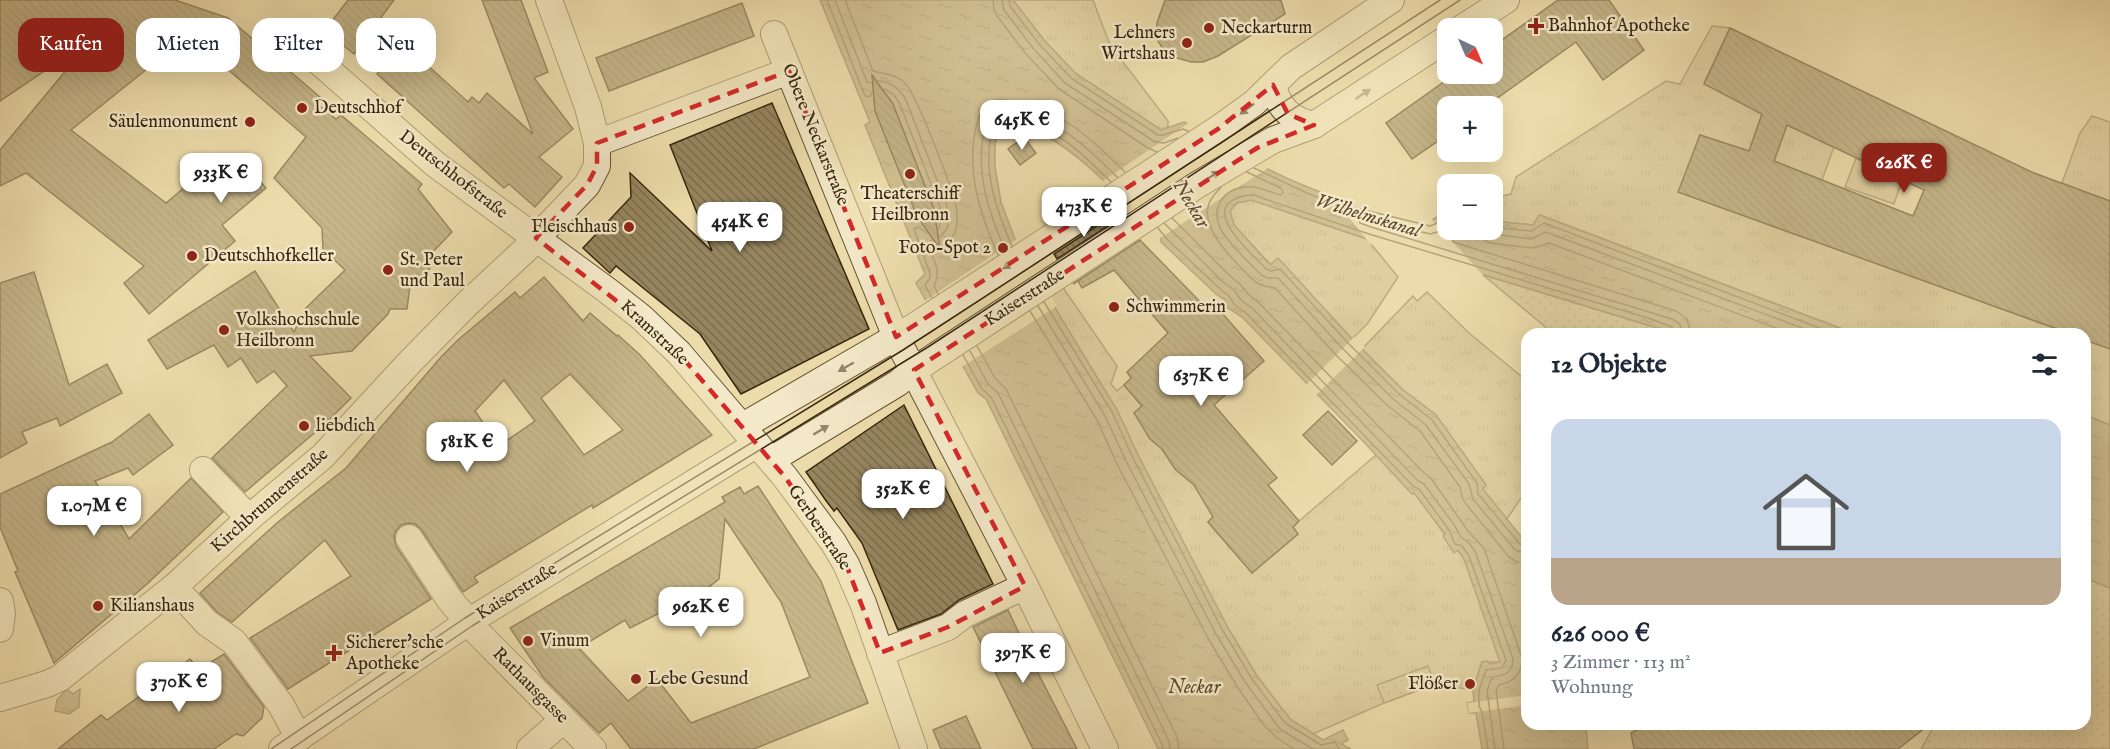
<!DOCTYPE html>
<html lang="de">
<meta charset="utf-8">
<style>
body{margin:0;font-family:"IM FELL English",serif;background:#f2f2f3;color:#1f2937;height:100vh;display:flex;flex-direction:column;font-size:22px;white-space:nowrap}
*{box-sizing:border-box;margin:0}
p{font-size:20px;color:#747a83}
.icon{flex:none;width:33px;height:33px;fill:none;stroke:currentColor;stroke-width:2;stroke-linecap:round;stroke-linejoin:round}
.map{position:relative;flex:1;overflow:hidden}
.sheet{position:absolute;left:1521px;top:328px;width:570px;height:402px;display:flex;flex-direction:column;background:#fff;border-radius:18px;box-shadow:0 6px 24px #0002}
.sheet>*{flex:none}
.banner{position:absolute;left:18px;top:18px;width:570px;height:54px;display:flex;gap:12px}
.needle{width:39px;rotate:136deg}
.buttons{position:absolute;left:1437px;top:18px;display:grid;gap:12px}
.buttons a{display:grid;place-items:center;width:66px;height:66px;border-radius:12px;background:#fff;box-shadow:0 6px 24px #0002;font-size:30px}
.price{position:absolute;translate:-50% -51px;padding:0 14px;border-radius:12px;background:#fff;color:#222;font-size:20px;line-height:39px;filter:drop-shadow(0 2px 3px #0008)}
.price::after{content:'';position:absolute;left:50%;top:36px;width:18px;height:14px;margin-left:-9px;background:inherit;clip-path:polygon(0 0,100% 0,50% 100%)}
.price.active{background:#8f2418;color:#fff}
ul{padding:0;list-style:none}
li{display:grid;align-content:center;gap:12px;height:318px;padding:0 30px}
li+li{border-top:2px solid #e0e1e3}
li span{display:grid;place-items:center;height:186px;border-radius:18px;color:#555}
li>.icon{margin-inline-start:auto}
span .icon{width:108px;height:108px;fill:#fffc;stroke-width:1}
li b{font-size:26px}
h2{display:flex;justify-content:space-between;align-items:center;height:72px;padding:0 30px;font-size:26px}
.pill{padding:0 21px;border-radius:18px;background:#fff;box-shadow:0 6px 24px #0002;font-size:21px;line-height:54px}
.pill.active{background:#8f2418;color:#fff}
.map>svg:first-child{display:block}
</style>
<div class="map">
<svg width="2110" height="749" viewBox="0 0 2110 749">
<defs>
<pattern id="grass-tufts" width="24" height="20" patternUnits="userSpaceOnUse" patternTransform="scale(1.5)"><rect width="24" height="20" fill="#cebd90"/><path d="M3 7l-1-3M5 7V3M7 7l1-3M15 17l-1-3M17 17v-4M19 17l1-3" fill="none" stroke="#b2a27b"/></pattern>
<pattern id="park-dots" width="8" height="8" patternUnits="userSpaceOnUse" patternTransform="scale(1.5)"><rect width="8" height="8" fill="#cebd90"/><path d="M2 2h.1M6 6h.1" fill="none" stroke="#b2a27b" stroke-width="1.8" stroke-linecap="round"/></pattern>
<pattern id="water-ripples" width="26" height="14" patternUnits="userSpaceOnUse" patternTransform="scale(1.5)"><rect width="26" height="14" fill="#af9e75"/><path d="M2 4q2-2 4 0t4 0M15 11q2-2 4 0t4 0" fill="none" stroke="#8f815e"/></pattern>
<pattern id="building-back-hatch" width="6" height="6" patternUnits="userSpaceOnUse" patternTransform="scale(1.5)"><rect width="6" height="6" fill="#96855f"/><path d="M-1 5l2 2M0 0l6 6M5-1l2 2" fill="none" stroke="#7b6d4d"/></pattern>
</defs>
<rect width="100%" height="100%" fill="#eddcab"/>
<filter id="stains"><feTurbulence type="fractalNoise" baseFrequency=".00333" numOctaves="4"/><feColorMatrix values="0 0 0 0 .2 0 0 0 0 .09 0 0 0 0 .02 0 0 0 .5 -.17"/></filter>
<radialGradient id="worn" r=".72"><stop offset=".6" stop-color="#630" stop-opacity="0"/><stop offset="1" stop-color="#630" stop-opacity=".3"/></radialGradient>
<g fill="url(#grass-tufts)" stroke="#82724e" stroke-width="1.5">
<path d="M1013,0H1093L1110,45L1168,121V127L1161,130L1075,73L1044,40Z"/>
<path d="M1712,26L1730,28L1704,83L1762,114L1749,151L1700,135L1679,192L2071,334H1856L1540,215L1533,225L1493,221V198L1511,194L1516,177L1666,81L1680,84Z"/>
<path d="M2092,116L2110,122V201L2062,183L2080,133Z"/>
<path d="M1787,125L1834,147L1822,180L1774,161Z"/>
<path d="M1856,158L1902,180L1894,204L1845,187Z"/>
<path d="M1251,200L1367,239L1398,277L1368,323L1352,339L1279,259L1271,265L1234,225L1229,212L1237,203Z"/>
<path d="M1053,273L1117,366L1111,384L1117,391L1124,385L1142,406L1134,413L1162,449L1175,469L1194,485L1216,514L1208,522L1252,573L1298,534L1293,527L1299,521L1376,455L1412,493L1414,492L1445,535L1454,552L1458,550L1464,559L1501,662H1482L1473,690L1435,684L1384,703L1313,734L1290,719L1257,676L1228,628L1138,455L1117,410L1039,282Z"/>
<path d="M1427,292L1469,333L1527,381V489L1507,519L1482,489L1486,485L1436,415L1402,389L1362,349L1413,296L1417,301Z"/>
<path d="M2085,340L2110,349V425L2085,415Z"/>
</g>
<g fill="url(#park-dots)" stroke="#82724e" stroke-width="1.5">
<path d="M1483,275L1677,334H1554Z"/>
<path d="M2085,578L2110,588V749H1921L1935,725L2085,724Z"/>
<path d="M1428,666L1435,684L1384,703L1377,685Z"/>
</g>
<g fill="url(#water-ripples)" stroke="#7f6e4b" stroke-width="1.5" fill-rule="evenodd">
<path d="M820,0H1013L1044,40L1075,73L1161,130L1184,122C1230,149 1278,178 1329,195C1362,206 1398,212 1432,220L1440,215L1447,216L1448,230H1492L1493,221L1533,225L1539,215L1842,329L1840,334H1677L1367,239L1251,200L1237,203L1230,211L1234,225L1270,265L1278,258L1352,339L1402,389L1436,415L1486,485L1483,489L1527,544V724L1586,725L1588,749H1482L1476,713H1469L1467,703L1474,702L1473,690L1482,662L1487,661L1490,664L1500,662L1464,559L1458,550L1454,553L1443,536L1445,534L1414,493L1412,494L1360,438L1242,317L1228,308L1225,300L1216,294L1161,242V239C1125,204 1088,158 1044,135C1030,128 1016,125 1000,122L995,144V167L1001,202L1018,247L1117,410L1138,455L1228,628L1257,676L1290,719L1323,740L1343,730L1348,740L1341,744L1351,749H1158L986,399L978,393L916,283L925,274L865,125L870,122ZM889,98L893,104L934,209V225L927,228L917,216L885,134Z"/>
<path d="M2085,415L2110,425V588L2085,578Z"/>
<path d="M67,689L73,694L80,689L79,707L69,714L55,711L57,700Z"/>
</g>
<g fill="#eddcab">
<path d="M1190,122L1271,166L1157,240L1100,183Z"/>
<path d="M1328,191L1429,216L1483,275L1480,277L1370,244Z"/>
<path d="M1018,238L1057,306L960,368L923,302Z"/>
<path d="M1354,337L1365,347L1315,396L1305,386Z"/>
<path d="M1527,695V705L1469,713L1467,703Z"/>
</g>
<g fill="none" stroke-linecap="round" stroke-linejoin="round">
<g stroke="#736241" stroke-width="1.5">
<path d="M827,0L865,96L869,97L872,93"/>
<path d="M835,0L867,82L871,83"/>
<path d="M845,0L873,71C883,74 893,73 903,81C916,91 951,186 956,206C959,223 958,238 941,247"/>
<path d="M993,0L994,9L997,16L1026,54L1059,89L1148,148L1157,152"/>
<path d="M1002,0L1004,10L1033,48L1065,83L1155,142L1164,143L1178,138"/>
<path d="M1009,0L1010,6L1039,44L1071,78L1158,135H1163L1183,129L1188,131"/>
<path d="M878,81C892,82 899,88 906,100L947,206L948,227L940,237"/>
<path d="M884,89L893,94L899,102L940,207L941,217L939,229"/>
<path d="M1254,168L1309,194L1328,201L1430,226L1442,221H1448"/>
<path d="M1247,172L1282,189L1283,193L1280,195C1271,192 1261,188 1253,187C1225,184 1207,209 1223,233C1233,248 1249,262 1261,275L1268,278H1278L1342,348L1393,399L1426,425L1469,484L1473,499L1515,550L1527,554"/>
<path d="M1221,187C1216,193 1209,199 1208,207C1202,232 1239,266 1255,282L1264,286L1275,288L1336,355L1387,405L1420,431L1460,487L1462,497L1466,504L1509,557L1517,562L1527,563"/>
<path d="M1172,218L1228,274L1240,284L1248,294L1258,302L1423,472L1430,477L1468,531L1484,548L1522,658C1522,674 1514,682 1499,685L1496,691L1504,749"/>
<path d="M1164,223L1223,282L1234,290L1241,300L1252,308L1417,480L1424,484L1455,526L1461,537L1468,542L1475,551L1513,659C1513,674 1503,675 1492,677L1487,691L1495,749"/>
<path d="M1492,227L1532,231L1544,223L1835,334"/>
<path d="M1158,228L1167,239L1219,288L1229,296L1235,305L1246,313L1413,486L1419,489L1449,530L1455,544L1462,546L1469,556L1506,660L1502,668L1486,670L1479,690V706L1482,712L1488,749"/>
<path d="M1448,229L1430,234L1363,217L1359,220L1360,223L1371,227L1672,319L1680,324L1682,334"/>
<path d="M1464,230L1453,237V242L1676,311L1687,319L1691,334"/>
<path d="M1472,230L1480,238L1490,243L1533,248L1549,243L1792,334"/>
<path d="M1483,230L1492,234L1531,239L1546,232L1818,334"/>
<path d="M927,233L918,227L914,229L930,273V278L925,285L932,298"/>
<path d="M932,240L927,244C933,258 942,271 934,286L938,294"/>
<path d="M1012,246C997,212 983,173 991,135C993,129 993,123 997,118C1003,116 1009,117 1015,119C1054,125 1084,155 1111,182"/>
<path d="M1005,250C989,213 975,172 984,131C986,124 987,115 994,111C1000,107 1009,110 1016,111C1057,118 1089,149 1117,177"/>
<path d="M998,255C980,214 966,172 976,127C979,116 981,106 993,101C1000,98 1008,100 1015,102C1061,109 1094,141 1125,172"/>
<path d="M1044,302L1112,412L1133,458L1223,631L1252,679L1285,723L1321,745L1335,742L1339,749"/>
<path d="M1038,306L1105,416L1126,461L1216,634L1245,682L1280,729L1313,749"/>
<path d="M1030,311L1097,420L1118,466L1209,640L1238,688L1264,725L1276,737L1294,749"/>
<path d="M977,346L995,378L1006,389L1177,737L1179,749"/>
<path d="M970,351L988,384L998,393L1169,741L1170,749"/>
<path d="M963,355L982,389L991,397L1162,744L1163,749"/>
<path d="M1527,547L1520,544L1478,494L1477,483L1432,420L1398,393L1348,343L1280,269L1271,271L1265,268C1254,256 1213,221 1228,204C1235,197 1243,195 1253,195L1369,234L1648,318L1672,327L1675,334"/>
</g>
</g>
<g fill="url(#building-back-hatch)" stroke="#37260d" stroke-width="1.5" fill-rule="evenodd">
<path d="M0,0H175L228,18L321,98L316,103L336,119L341,115L422,184L418,189L452,232L429,256L430,268L413,286H410L407,309H390L388,314L352,351L310,356L351,398L325,424L245,492L212,458L287,386L274,371L257,383L241,358L228,367L214,345L167,369L148,340L255,271L294,332L305,309L345,270L323,249L322,228L274,178L306,137L211,55L178,44L71,130L166,203L185,187L187,189L220,161L230,173L243,162L266,188L222,225L235,241L149,314L124,283L144,266L26,173L0,186V150L92,39L0,101Z"/>
<path d="M348,0H394L354,54L325,30Z"/>
<path d="M482,0H521L548,72L534,78L573,129L539,157L562,177L535,207L509,184L504,188L377,74L404,44L468,102L472,97L479,103L487,93L533,134Z"/>
<path d="M1165,0H1281L1285,14L1218,56L1203,62H1191L1170,56L1163,49L1158,41L1156,34L1157,23Z"/>
<path d="M1558,0H1609L1644,50L1603,80L1576,42L1486,106H1448V134L1412,159L1386,123L1455,74H1492V47Z"/>
<path d="M742,3L754,36L609,91L596,58Z"/>
<path d="M1730,28L2034,173L2110,201V349L2085,340V334H2071L1678,192L1700,135L1749,151L1762,114L1704,84ZM1787,125L1924,190L1913,216L1774,161Z"/>
<path d="M872,75L893,104L934,209L940,249L917,216L875,111Z"/>
<path d="M772,103L869,329L741,394L700,334L616,266L610,273L583,248L631,197L630,173L712,251L670,145Z"/>
<path d="M1024,137L1036,153L1020,165L1008,149Z"/>
<path d="M1109,218L1114,222L1057,259L1054,254Z"/>
<path d="M1140,240L1209,311L1215,305L1264,361L1214,405L1277,478L1268,485L1299,521L1293,527L1298,534L1252,573L1208,522L1213,517L1194,485L1175,469L1162,449L1150,439L1134,413L1142,406L1124,385L1131,378L1127,372L1168,333L1114,270L1082,288L1078,281L1073,284Z"/>
<path d="M34,272L69,385L107,364L122,393L60,426L57,418L22,432L27,443L0,458V283Z"/>
<path d="M544,277L583,321L590,313L617,336L618,335L640,355L712,435L593,508L592,505L474,577L478,582L463,592L421,529L415,524L409,523L401,525L395,532L394,538L396,546L431,599L288,689L250,638L351,576L325,540L232,622L217,612L200,593L278,522L346,468L441,357L459,339L515,292L520,298ZM570,374L623,430L584,455L541,398ZM504,380L535,421L499,446L475,411Z"/>
<path d="M904,405L993,584L959,600L941,614L898,630L862,543L837,508L834,511L827,502L806,472Z"/>
<path d="M1328,411L1357,441L1332,465L1303,435Z"/>
<path d="M149,414L173,445L133,475L128,468L95,481L129,539L191,478L223,512L147,584L54,663L15,572L18,571L0,527V494L112,442Z"/>
<path d="M758,486L821,581L868,703L754,749H631L611,723L599,733L543,677L510,628L725,502L722,497L740,487L744,494ZM725,519L781,602L810,677L691,723L657,679L628,701L579,648L625,620L630,628L695,595L696,597L719,579Z"/>
<path d="M1008,610L1035,667L1077,749H1033L973,627Z"/>
<path d="M224,654L264,707L262,718L243,736L236,734L214,749H58L101,715L107,720L190,659L207,679L211,662Z"/>
<path d="M966,716L981,749H941L933,730Z"/>
<path d="M1648,724H1930L1898,749H1634L1631,733Z"/>
</g>
<g fill="none" stroke-linecap="round" stroke-linejoin="round">
<g stroke="#645434" stroke-width="28">
<g id="minor">
<path d="M1462,28L1506,0"/>
<path d="M298,33L301,43L309,53L435,164L608,291L641,317L679,353L785,477L833,542L846,564L863,603L914,749"/>
<path d="M774,34L896,337L1025,586L1105,749"/>
<path d="M1273,85C1278,108 1291,120 1314,125"/>
<path d="M597,143L789,71"/>
<path d="M743,426L915,326L1218,129L1254,103L1291,67L1391,0"/>
<path d="M771,460L898,383L914,370L1197,185L1273,140L1314,125L1448,38"/>
<path d="M203,470L249,518"/>
<path d="M409,538L450,600L478,633L593,749"/>
<path d="M174,587L207,623L234,642L281,705L299,738"/>
<path d="M0,601L2,614L0,629"/>
<path d="M880,653L948,627L965,614L1025,586"/>
<path d="M0,698L47,684L60,678L174,587L249,518L323,456L409,363L468,303L525,250L587,185L597,166V143L588,107L549,0"/>
<path d="M282,749L468,622L757,444"/>
<path d="M530,749L563,720"/>
</g>
</g>
<use href="#minor" stroke="#f3e8c8" stroke-width="26"/>
<g stroke="#37260d" stroke-width="1.5">
<path d="M271,749L465,618L903,350L1440,0"/>
<path d="M291,749L472,626L928,347L1460,0"/>
</g>
</g>
<defs><path id="oneway-solid" d="M-6-.8H1V-3.2L6.5 0L1 3.2V.8H-6Z" transform="scale(1.5)"/></defs>
<g fill="#95876a">
<use href="#oneway-solid" transform="translate(1363 94) rotate(-33)"/>
<use href="#oneway-solid" transform="translate(1247 109) rotate(143)"/>
<use href="#oneway-solid" transform="translate(1212 176) rotate(-32)"/>
<use href="#oneway-solid" transform="translate(1010 264) rotate(147)"/>
<use href="#oneway-solid" transform="translate(846 367) rotate(150)"/>
<use href="#oneway-solid" transform="translate(821 430) rotate(-31)"/>
</g>
<path d="M0 0H2110V749H0ZM789,71L896,337L1218,129L1273,85L1288,114L1314,125L1257,148L914,370L1025,586L948,627L880,653L846,564L785,477L669,342L536,238L587,185L597,166V143Z" fill="#eddcab" fill-opacity=".55" fill-rule="evenodd"/>
<path fill="none" stroke="#d62828" stroke-width="4.5" stroke-dasharray="12 8" stroke-linejoin="round" d="M789,71L896,337L1218,129L1273,85L1288,114L1314,125L1257,148L914,370L1025,586L948,627L880,653L846,564L785,477L669,342L536,238L587,185L597,166V143Z"/>
<g fill="#8f2418" stroke="#f3e8c8" stroke-width="2">
<path d="M1533 17h6v6h6v6h-6v6h-6v-6h-6v-6h6z"/>
<circle cx="1209" cy="28" r="6"/>
<circle cx="1187" cy="43" r="6"/>
<circle cx="302" cy="108" r="6"/>
<circle cx="250" cy="122" r="6"/>
<circle cx="910" cy="174" r="6"/>
<circle cx="629" cy="227" r="6"/>
<circle cx="1003" cy="248" r="6"/>
<circle cx="192" cy="256" r="6"/>
<circle cx="388" cy="270" r="6"/>
<circle cx="1114" cy="307" r="6"/>
<circle cx="224" cy="330" r="6"/>
<circle cx="304" cy="426" r="6"/>
<circle cx="98" cy="606" r="6"/>
<circle cx="528" cy="641" r="6"/>
<path d="M331 644h6v6h6v6h-6v6h-6v-6h-6v-6h6z"/>
<circle cx="636" cy="679" r="6"/>
<circle cx="1470" cy="684" r="6"/>
</g>
<g text-anchor="middle" dominant-baseline="central" stroke-width="5" stroke-linejoin="round" paint-order="stroke">
<g font-size="18" fill="#37260d" stroke="#f3e8c8" text-anchor="start">
<text x="1548" y="26">Bahnhof Apotheke</text>
<text x="1221" y="28">Neckarturm</text>
<text x="1175" y="33" text-anchor="end">Lehners<tspan x="1175" dy="21">Wirtshaus</tspan></text>
<text x="314" y="108">Deutschhof</text>
<text x="238" y="122" text-anchor="end">Säulenmonument</text>
<text x="910" y="194" text-anchor="middle">Theaterschiff<tspan x="910" dy="21">Heilbronn</tspan></text>
<text x="617" y="227" text-anchor="end">Fleischhaus</text>
<text x="991" y="248" text-anchor="end">Foto-Spot 2</text>
<text x="204" y="256">Deutschhofkeller</text>
<text x="400" y="260">St. Peter<tspan x="400" dy="21">und Paul</tspan></text>
<text x="1126" y="307">Schwimmerin</text>
<text x="236" y="320">Volkshochschule<tspan x="236" dy="21">Heilbronn</tspan></text>
<text x="316" y="426">liebdich</text>
<text x="110" y="606">Kilianshaus</text>
<text x="540" y="641">Vinum</text>
<text x="346" y="643">Sicherer'sche<tspan x="346" dy="21">Apotheke</tspan></text>
<text x="648" y="679">Lebe Gesund</text>
<text x="1458" y="684" text-anchor="end">Flößer</text>
</g>
<g font-size="18" fill="#37260d" stroke="#f3e8c8">
<text transform="translate(815 135) rotate(68)">Obere Neckarstraße</text>
<text transform="translate(453 175) rotate(38)">Deutschhofstraße</text>
<text transform="translate(1025 298) rotate(-33)">Kaiserstraße</text>
<text transform="translate(654 333) rotate(43)">Kramstraße</text>
<text transform="translate(270 501) rotate(-41)">Kirchbrunnenstraße</text>
<text transform="translate(819 528) rotate(56)">Gerberstraße</text>
<text transform="translate(517 592) rotate(-32)">Kaiserstraße</text>
<text transform="translate(530 686) rotate(45)">Rathausgasse</text>
</g>
<g font-size="20" font-style="italic" fill="#5b4a2c" stroke="#f3e8c8">
<text transform="translate(1191 204) rotate(59)">Neckar</text>
<text transform="translate(1368 216) rotate(17)">Wilhelmskanal</text>
<text x="1194" y="687">Neckar</text>
</g>
</g>
<rect width="100%" height="100%" filter="url(#stains)"/>
<rect width="100%" height="100%" fill="url(#worn)"/>
</svg>
<div class="buttons">
<a><svg class="needle" viewBox="-14 -14 28 28"><path d="M0-13l5 13h-10z" fill="#e53935"/><path d="M0 13l5-13h-10z" fill="#747a83"/></svg></a>
<a>+</a>
<a>−</a>
</div>
<b class="price" style="left:1022px;top:151px">645K €</b>
<b class="price active" style="left:1904px;top:194px">626K €</b>
<b class="price" style="left:221px;top:204px">933K €</b>
<b class="price" style="left:1084px;top:238px">473K €</b>
<b class="price" style="left:740px;top:253px">454K €</b>
<b class="price" style="left:1201px;top:407px">637K €</b>
<b class="price" style="left:467px;top:473px">581K €</b>
<b class="price" style="left:903px;top:520px">352K €</b>
<b class="price" style="left:94px;top:537px">1.07M €</b>
<b class="price" style="left:701px;top:638px">962K €</b>
<b class="price" style="left:1023px;top:684px">397K €</b>
<b class="price" style="left:179px;top:713px">370K €</b>
<div class="banner">
<a class="pill active">Kaufen</a>
<a class="pill">Mieten</a>
<a class="pill">Filter</a>
<a class="pill">Neu</a>
</div>
<section class="sheet">
<h2>12 Objekte<svg class="icon" aria-label="filters" viewBox="0 0 24 24"><path d="M4 7h16M4 17h16"/><circle cx="9" cy="7" r="2"/><circle cx="15" cy="17" r="2"/></svg></h2>
<ul>
<li><span style="background:linear-gradient(#c9d6e8 75%,#b9a48a 0)"><svg class="icon" aria-label="home" viewBox="0 0 24 24"><path d="M3 11l9-7 9 7M6 9v11h12V9"/></svg></span><div><b>626 000 €</b><p>3 Zimmer · 113 m²</p><p>Wohnung</p></div></li>
</ul>
</section>
</div>
